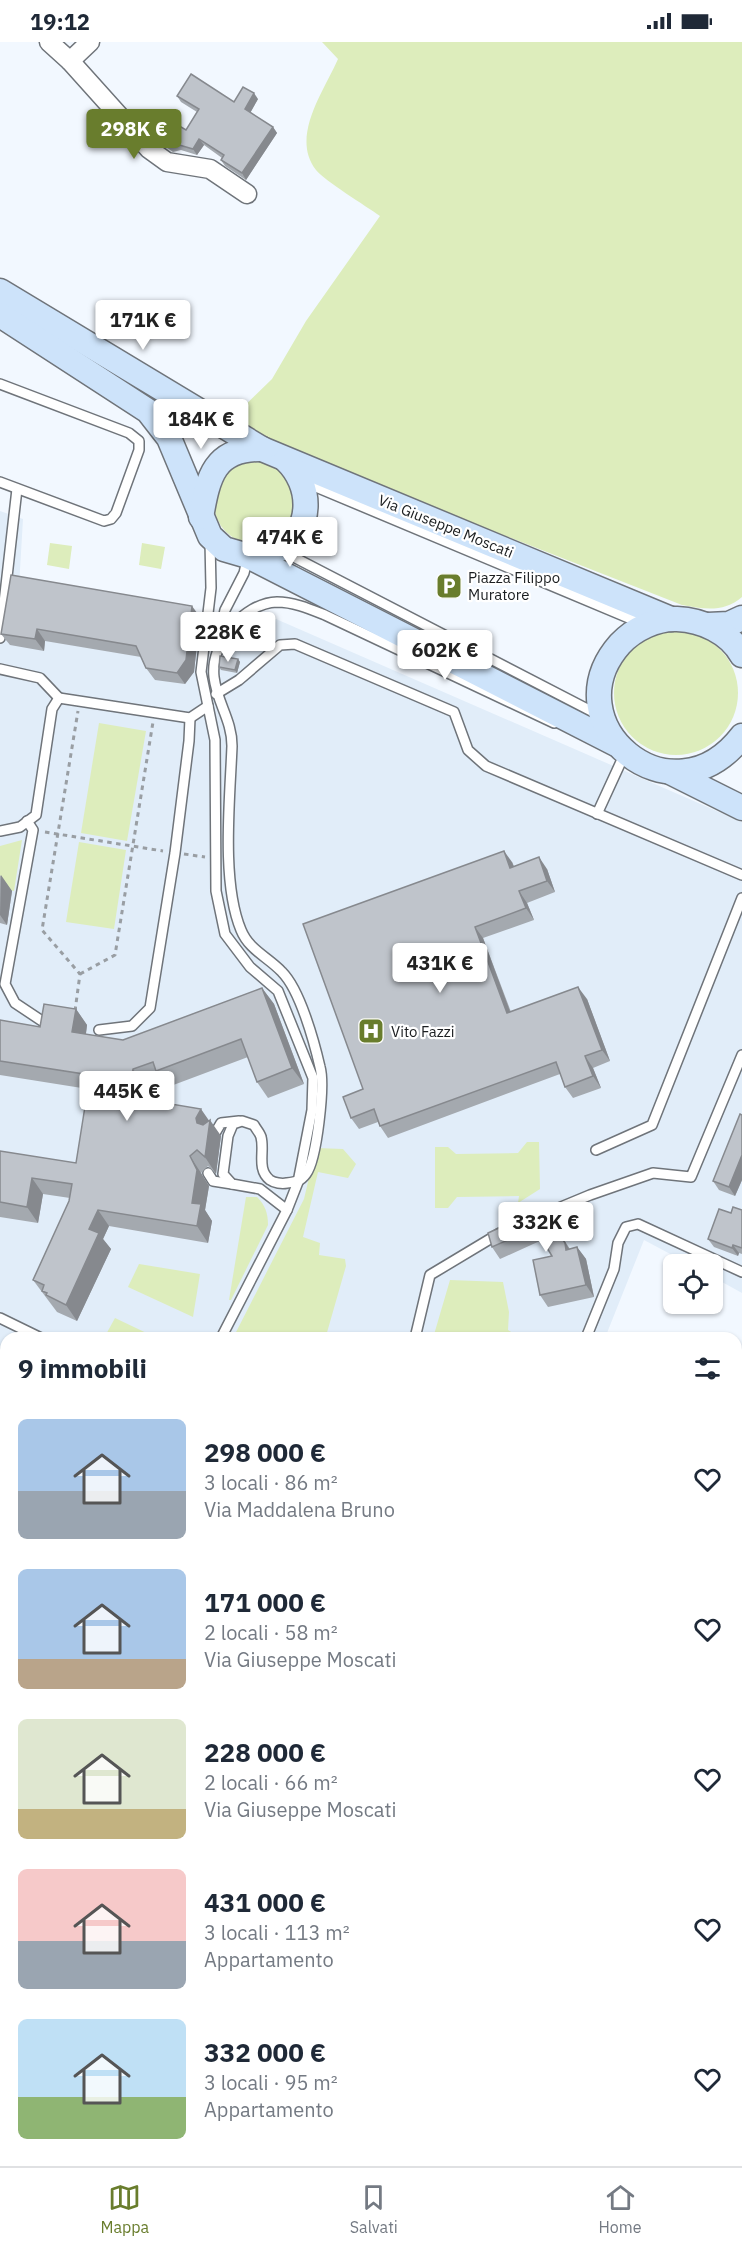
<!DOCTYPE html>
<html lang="it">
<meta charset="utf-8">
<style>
body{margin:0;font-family:"IBM Plex Sans",sans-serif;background:#f6f6f7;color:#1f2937;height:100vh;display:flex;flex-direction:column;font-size:22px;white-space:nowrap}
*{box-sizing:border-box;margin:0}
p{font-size:20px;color:#747a83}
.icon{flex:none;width:33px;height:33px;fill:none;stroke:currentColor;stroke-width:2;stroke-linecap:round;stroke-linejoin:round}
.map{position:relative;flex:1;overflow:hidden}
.panel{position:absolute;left:0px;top:1290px;width:742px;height:834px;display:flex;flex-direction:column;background:#fff;border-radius:18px 18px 0 0;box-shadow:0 2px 4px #0004}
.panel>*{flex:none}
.tools{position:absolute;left:663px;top:1212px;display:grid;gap:12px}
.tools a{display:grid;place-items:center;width:60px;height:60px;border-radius:9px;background:#fff;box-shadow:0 2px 4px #0004;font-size:30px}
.price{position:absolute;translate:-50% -51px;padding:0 14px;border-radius:6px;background:#fff;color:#222;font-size:20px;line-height:39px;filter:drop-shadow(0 2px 3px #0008)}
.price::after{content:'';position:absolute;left:50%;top:36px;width:18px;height:14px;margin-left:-9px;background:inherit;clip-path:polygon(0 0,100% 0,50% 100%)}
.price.on{background:#697d2d;color:#fff}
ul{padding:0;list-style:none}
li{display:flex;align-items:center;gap:18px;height:150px;padding:0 18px}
li span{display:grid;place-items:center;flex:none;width:168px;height:120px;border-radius:9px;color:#555}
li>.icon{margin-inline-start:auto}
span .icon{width:72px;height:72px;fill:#fffc;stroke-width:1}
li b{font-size:26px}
h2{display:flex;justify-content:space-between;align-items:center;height:72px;padding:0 18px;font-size:26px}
.status{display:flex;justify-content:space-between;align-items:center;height:42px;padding:0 30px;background:#fff;direction:ltr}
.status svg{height:16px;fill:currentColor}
.menu{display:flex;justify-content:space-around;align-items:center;height:84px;border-top:2px solid #e0e1e3;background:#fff;font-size:16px;color:#747a83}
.menu a{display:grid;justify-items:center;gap:3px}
.menu .on{color:#697d2d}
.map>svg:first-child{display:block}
</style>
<div class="status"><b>19:12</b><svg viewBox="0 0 49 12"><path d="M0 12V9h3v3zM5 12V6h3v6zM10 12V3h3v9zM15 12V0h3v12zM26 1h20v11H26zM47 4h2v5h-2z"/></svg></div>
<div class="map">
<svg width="742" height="2124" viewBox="0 0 742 2124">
<rect width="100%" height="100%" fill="#f2f8ff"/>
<path fill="#e1edf9" d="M0,469L23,477L19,545L200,575L196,602L198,613L225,617L276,577L742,780V1251L713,1235L712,1222H689L644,1198L605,1296H6V1554L0,1551Z"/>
<g fill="#ddedbc">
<path d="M322,0H742V555C724,571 703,567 682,563L345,431L271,400L232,376L272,337L306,279L380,174C366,164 325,139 316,128C290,95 324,49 338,17Z"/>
<circle cx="255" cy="461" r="41"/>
<path d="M50,501L72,504L69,527L47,523Z"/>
<path d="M142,501L165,505L161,527L139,523Z"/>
<circle cx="676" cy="651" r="62"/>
<path d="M99,681L146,689L127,799L81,791Z"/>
<path d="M22,798L14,849L0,847V804Z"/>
<path d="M79,800L126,808L114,887L66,880Z"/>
<path d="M527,1100H539L540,1147L518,1161L519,1154L457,1155L448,1166H435V1105H448L456,1112L518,1111Z"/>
<path d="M316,1106L343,1107L356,1122L348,1136L318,1130L303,1195L320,1201L319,1213L345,1217L346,1224L326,1294L329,1296H233L304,1157Z"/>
<path d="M246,1155H257C265,1163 268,1171 268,1183L231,1258H229Z"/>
<path d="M139,1222L200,1232L193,1275L128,1245Z"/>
<path d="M450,1238L503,1240L509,1270L508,1288L516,1293V1296H433Z"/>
<path d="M115,1276L157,1296H104Z"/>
<path d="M6,1356V1531L0,1529V1372Z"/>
</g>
<path fill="#bdce95" d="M6,2012V2118H10L4,2124H0V2013Z"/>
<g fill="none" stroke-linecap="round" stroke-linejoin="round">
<g stroke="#6f747a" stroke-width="12">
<g id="lane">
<path d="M0,342L129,391L139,399V408L116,471L111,477L104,479L0,440"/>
<path d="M304,440L643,582"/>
<path d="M210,499L211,546L201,630L215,698L216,849L225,892L250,925L278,949L313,1036L312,1068L298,1140L287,1168L221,1296"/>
<path d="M282,509L597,672"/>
<path d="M0,596L17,447"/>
<path d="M218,600L225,568L244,531L248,514"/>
<path d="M0,627L40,636L59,656"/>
<path d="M216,652L239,638L280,603L295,602L454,670L468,708L486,724L742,833"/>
<path d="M597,772L625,711"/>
<path d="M27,779L33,788L5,942L15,961L42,979"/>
<path d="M0,789L20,785L36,773L52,667L59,656L190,676L208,664"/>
<path d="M99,988L132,984L150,966L175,811L189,699L190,676"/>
<path d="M214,1093L221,1081L239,1079"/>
<path d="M596,1108L652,1083L742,856"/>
<path d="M208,1131L213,1139L232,1142"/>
<path d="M287,1168L260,1147L232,1142L223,1132L228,1094L233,1082L242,1079L254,1083C256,1087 260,1091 261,1095C265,1109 256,1127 270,1138C274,1141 282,1142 287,1141C296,1140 301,1139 306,1132C317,1117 325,1043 320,1025C314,999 300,948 282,930C268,915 249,908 241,888C221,840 230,757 232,704C232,678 217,661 214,635C210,602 243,561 277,560C294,560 310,567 325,573L554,681"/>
<path d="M537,1175L590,1153L653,1131L691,1135L742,1013"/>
<path d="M0,1276L41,1296"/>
<path d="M415,1296L430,1233L500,1191"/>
<path d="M586,1296L614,1227L618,1201L626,1185L638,1182L742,1230"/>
</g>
</g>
<g stroke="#6f747a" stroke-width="21">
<g id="street">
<path d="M49,0L70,19L149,107L167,120L210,127L247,152"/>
<path d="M70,19L90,0"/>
</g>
</g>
<g stroke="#6f747a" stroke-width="27">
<g id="secondary">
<path d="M0,249L262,407L671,577"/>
<path d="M0,273L148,369L169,396L210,494L224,507L248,514L616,702"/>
<path d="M201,475C208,435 214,406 262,407"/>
<path d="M248,514C259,513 270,513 280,507C314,487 312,443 286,418"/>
<path d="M708,583L729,582L742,576"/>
<path d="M742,613C729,590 702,578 677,577C657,576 634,587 620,602C550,681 671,786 742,694"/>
<path d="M670,730L742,766"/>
</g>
</g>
<g stroke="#4374a6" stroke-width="34">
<g id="highway">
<path d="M736,1963H742"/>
<path d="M0,1971H6"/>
</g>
</g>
<g stroke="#999ea3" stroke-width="3" stroke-dasharray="4.5 4.5" stroke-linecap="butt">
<path d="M45,790L163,809"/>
<path d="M184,812L205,815"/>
<path d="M80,932L115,913L153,680"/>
<path d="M75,969L80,932L42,888L78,669"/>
<path d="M736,1585L742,1588"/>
<path d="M0,1912H6"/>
<path d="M240,2118L241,2124"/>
<path d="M679,2118L687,2124"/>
<path d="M736,2118L741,2124"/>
<path d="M17,2124L22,2118"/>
<path d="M417,2124L421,2118"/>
<path d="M453,2124L458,2118"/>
<path d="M613,2124L619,2118"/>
</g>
<use href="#lane" stroke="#fff" stroke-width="9"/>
<use href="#street" stroke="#fff" stroke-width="18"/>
<use href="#secondary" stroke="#cde3fa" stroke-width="24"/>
<use href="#highway" stroke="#58a3ee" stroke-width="32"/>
</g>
<g fill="#a4a9af">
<path d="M177,54L234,60L258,57L250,71L273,85L277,91L246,138L225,124L221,118L222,116L204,103L197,113L181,108L173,110L159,100L154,94L186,88L197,70L181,60Z"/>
<path d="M11,533L200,575L194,630L185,642L155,638L146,626L141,615L45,599L44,609L10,603L1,592Z"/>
<path d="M238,617L240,620L237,631L221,628L219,625Z"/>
<path d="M512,820L514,824L547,827L555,850L527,861L534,878L483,896L511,970L587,957L610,1019L593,1026L601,1046L573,1056L565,1045L560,1032L388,1096L380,1084L378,1080L359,1087L351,1076L363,1047Z"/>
<path d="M0,833L12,849L7,883L0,881Z"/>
<path d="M262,946L274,962L304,1042L268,1056L257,1040L248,1015L168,1045L162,1037L144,1043L143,1054L145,1058L209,1079L221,1094L216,1132L208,1124L201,1131L209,1144L205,1168L212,1179L208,1201L109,1184L103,1197L111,1207L77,1279L57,1270L33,1238L69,1159L70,1156L43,1152L38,1181L0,1175V1109L76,1121L88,1047L0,1033V978L40,985L76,967L87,983L86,992L123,998Z"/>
<path d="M742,1073V1138L735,1154L719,1148L713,1139Z"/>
<path d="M742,1168V1212L739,1211L738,1214L714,1205L708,1197L731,1171Z"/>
<path d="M551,1178L570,1207L577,1205L586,1217L594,1255L548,1265L540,1253L552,1214L542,1198L500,1217L492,1205Z"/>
</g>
<g fill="#86898e">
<path d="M254,51L258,57L249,73L245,67Z"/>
<path d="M273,85L277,91L246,138L242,131Z"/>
<path d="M199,97L204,103L197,113L193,107Z"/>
<path d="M192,564L200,575L194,630L185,642L177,631Z"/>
<path d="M37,587L45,599L44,609L35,597Z"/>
<path d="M238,617L240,620L237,631L235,628Z"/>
<path d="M504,809L512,820L518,837L510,826Z"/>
<path d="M539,815L547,827L555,850L547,839Z"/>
<path d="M1,833L12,849L7,883L0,873Z"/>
<path d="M519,849L527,861L534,878L526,866Z"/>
<path d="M475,885L483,896L515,983L507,971Z"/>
<path d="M578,945L587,957L610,1019L602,1008Z"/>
<path d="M262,946L274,962L304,1042L292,1026Z"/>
<path d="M76,967L87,983L84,1006L72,990Z"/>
<path d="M585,1014L593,1026L601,1046L593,1034Z"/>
<path d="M133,1027L144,1043L143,1054L131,1038Z"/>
<path d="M201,1067L210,1080V1078L221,1094L216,1132L205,1115L196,1076Z"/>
<path d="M742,1113V1138L735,1154L729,1145Z"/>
<path d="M190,1114L201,1131L209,1144L205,1168L212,1179L208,1201L197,1184L192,1161Z"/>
<path d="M32,1136L43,1152L38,1181L27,1165Z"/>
<path d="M543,1166L551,1178L573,1213L566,1208Z"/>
<path d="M98,1168L109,1184L103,1197L111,1207L77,1279L66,1263L89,1187Z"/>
<path d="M733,1203L739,1211L738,1214L732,1206Z"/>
<path d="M577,1205L586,1217L594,1255L586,1243Z"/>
</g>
<g fill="#bfc4cb" stroke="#86898e" stroke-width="1.5">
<path d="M191,32L234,60L243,45L254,51L245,67L273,85L242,131L221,118L224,113L199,97L193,107L176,102L169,103L154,94L166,76L186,88L199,67L177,54Z"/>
<path d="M11,533L192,564L186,618L177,631L146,626L136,604L37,587L35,597L1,592Z"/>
<path d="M220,614L238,617L235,628L219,625Z"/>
<path d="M504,809L510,826L539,815L547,839L519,849L526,866L475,885L507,971L578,945L602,1008L585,1014L593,1034L565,1045L556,1020L380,1084L374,1067L351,1076L343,1055L363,1047L303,882Z"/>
<path d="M262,946L292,1026L257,1040L241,997L156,1029L153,1020L133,1027L131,1038L108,1047L142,1053L141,1057L201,1067L196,1076L197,1081L203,1083L210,1078L205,1115L197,1108L190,1114L197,1128L192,1161L201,1162L197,1184L98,1168L89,1187L99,1191L66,1263L46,1253L47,1251L42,1249L44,1243L33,1238L69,1159L72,1142L32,1136L27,1165L0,1160V1109L76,1121L90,1033L0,1019V978L40,985L44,962L76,967L72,990L123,998Z"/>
<path d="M740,1072L742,1073V1113L729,1145L713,1139Z"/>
<path d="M733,1165L742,1168V1206L733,1203L732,1206L708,1197L719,1167L731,1171Z"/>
<path d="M543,1166L565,1201L566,1208L577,1205L586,1243L540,1253L533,1218L552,1214L535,1186L492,1205L488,1191Z"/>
</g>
<defs>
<g id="parking-square" transform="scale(1.35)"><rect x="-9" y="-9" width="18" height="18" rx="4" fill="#697d2d" stroke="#fff"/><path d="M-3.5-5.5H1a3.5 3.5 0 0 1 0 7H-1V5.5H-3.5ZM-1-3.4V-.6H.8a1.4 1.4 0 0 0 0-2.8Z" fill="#fff"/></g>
<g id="hospital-square" transform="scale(1.35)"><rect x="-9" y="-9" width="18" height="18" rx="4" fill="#697d2d" stroke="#fff"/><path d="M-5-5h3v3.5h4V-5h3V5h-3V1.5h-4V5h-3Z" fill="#fff"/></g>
</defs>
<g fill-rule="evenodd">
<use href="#parking-square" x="449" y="544"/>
<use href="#hospital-square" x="371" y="989"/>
</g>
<g text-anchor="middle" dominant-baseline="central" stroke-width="4.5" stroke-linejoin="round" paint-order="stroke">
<g font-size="15" fill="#1b1e20" stroke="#fff">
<text transform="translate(446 484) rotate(22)">Via Giuseppe Moscati</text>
</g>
<g font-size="15" fill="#1b1e20" stroke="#fff" text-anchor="start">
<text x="468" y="535">Piazza Filippo<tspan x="468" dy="17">Muratore</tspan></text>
<text x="391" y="989">Vito Fazzi</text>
</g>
</g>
</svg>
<div class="tools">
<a><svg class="icon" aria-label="locate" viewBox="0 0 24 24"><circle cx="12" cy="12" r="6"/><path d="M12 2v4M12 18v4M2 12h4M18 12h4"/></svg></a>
</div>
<b class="price on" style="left:134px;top:118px">298K €</b>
<b class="price" style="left:143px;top:309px">171K €</b>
<b class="price" style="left:201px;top:408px">184K €</b>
<b class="price" style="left:290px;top:526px">474K €</b>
<b class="price" style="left:228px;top:621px">228K €</b>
<b class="price" style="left:445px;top:639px">602K €</b>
<b class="price" style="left:440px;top:952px">431K €</b>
<b class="price" style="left:127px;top:1080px">445K €</b>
<b class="price" style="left:546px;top:1211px">332K €</b>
<section class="panel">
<h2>9 immobili<svg class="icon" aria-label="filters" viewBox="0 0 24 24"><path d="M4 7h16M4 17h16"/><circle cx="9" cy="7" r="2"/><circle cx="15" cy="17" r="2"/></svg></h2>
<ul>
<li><span style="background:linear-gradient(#a9c7e8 60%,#9aa5b1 0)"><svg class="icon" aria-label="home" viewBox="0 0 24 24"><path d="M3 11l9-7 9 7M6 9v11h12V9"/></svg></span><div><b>298 000 €</b><p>3 locali · 86 m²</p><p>Via Maddalena Bruno</p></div><svg class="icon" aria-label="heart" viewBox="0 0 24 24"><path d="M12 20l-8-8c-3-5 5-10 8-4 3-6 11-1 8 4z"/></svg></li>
<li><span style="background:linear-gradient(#a9c7e8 75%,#b9a48a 0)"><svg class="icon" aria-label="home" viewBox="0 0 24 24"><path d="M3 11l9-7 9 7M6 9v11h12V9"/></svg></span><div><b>171 000 €</b><p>2 locali · 58 m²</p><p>Via Giuseppe Moscati</p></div><svg class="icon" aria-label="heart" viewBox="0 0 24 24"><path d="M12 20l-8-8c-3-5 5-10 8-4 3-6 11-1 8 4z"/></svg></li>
<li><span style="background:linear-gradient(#dfe7d0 75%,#c2b280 0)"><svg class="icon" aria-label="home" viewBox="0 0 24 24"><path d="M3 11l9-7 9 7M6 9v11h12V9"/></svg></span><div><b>228 000 €</b><p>2 locali · 66 m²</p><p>Via Giuseppe Moscati</p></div><svg class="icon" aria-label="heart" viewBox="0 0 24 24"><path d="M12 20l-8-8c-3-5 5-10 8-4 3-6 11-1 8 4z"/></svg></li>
<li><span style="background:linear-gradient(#f6c9c9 60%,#9aa5b1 0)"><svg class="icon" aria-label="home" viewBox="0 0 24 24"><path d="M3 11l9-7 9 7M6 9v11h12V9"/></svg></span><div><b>431 000 €</b><p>3 locali · 113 m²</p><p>Appartamento</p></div><svg class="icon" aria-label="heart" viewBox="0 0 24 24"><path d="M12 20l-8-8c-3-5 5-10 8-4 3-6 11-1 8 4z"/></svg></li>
<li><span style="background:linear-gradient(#bfe0f5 65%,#8fb573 0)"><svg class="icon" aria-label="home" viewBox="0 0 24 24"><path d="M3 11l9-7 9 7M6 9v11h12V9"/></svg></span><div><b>332 000 €</b><p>3 locali · 95 m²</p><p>Appartamento</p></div><svg class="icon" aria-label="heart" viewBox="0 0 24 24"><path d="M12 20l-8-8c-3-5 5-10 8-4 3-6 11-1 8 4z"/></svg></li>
</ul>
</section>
</div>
<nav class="menu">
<a class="on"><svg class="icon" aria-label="map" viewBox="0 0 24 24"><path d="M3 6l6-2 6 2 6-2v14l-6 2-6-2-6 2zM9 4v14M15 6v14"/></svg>Mappa</a>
<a><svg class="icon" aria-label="saved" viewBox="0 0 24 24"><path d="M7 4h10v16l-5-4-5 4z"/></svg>Salvati</a>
<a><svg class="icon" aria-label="home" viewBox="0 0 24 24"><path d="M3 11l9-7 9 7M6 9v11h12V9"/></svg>Home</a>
</nav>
